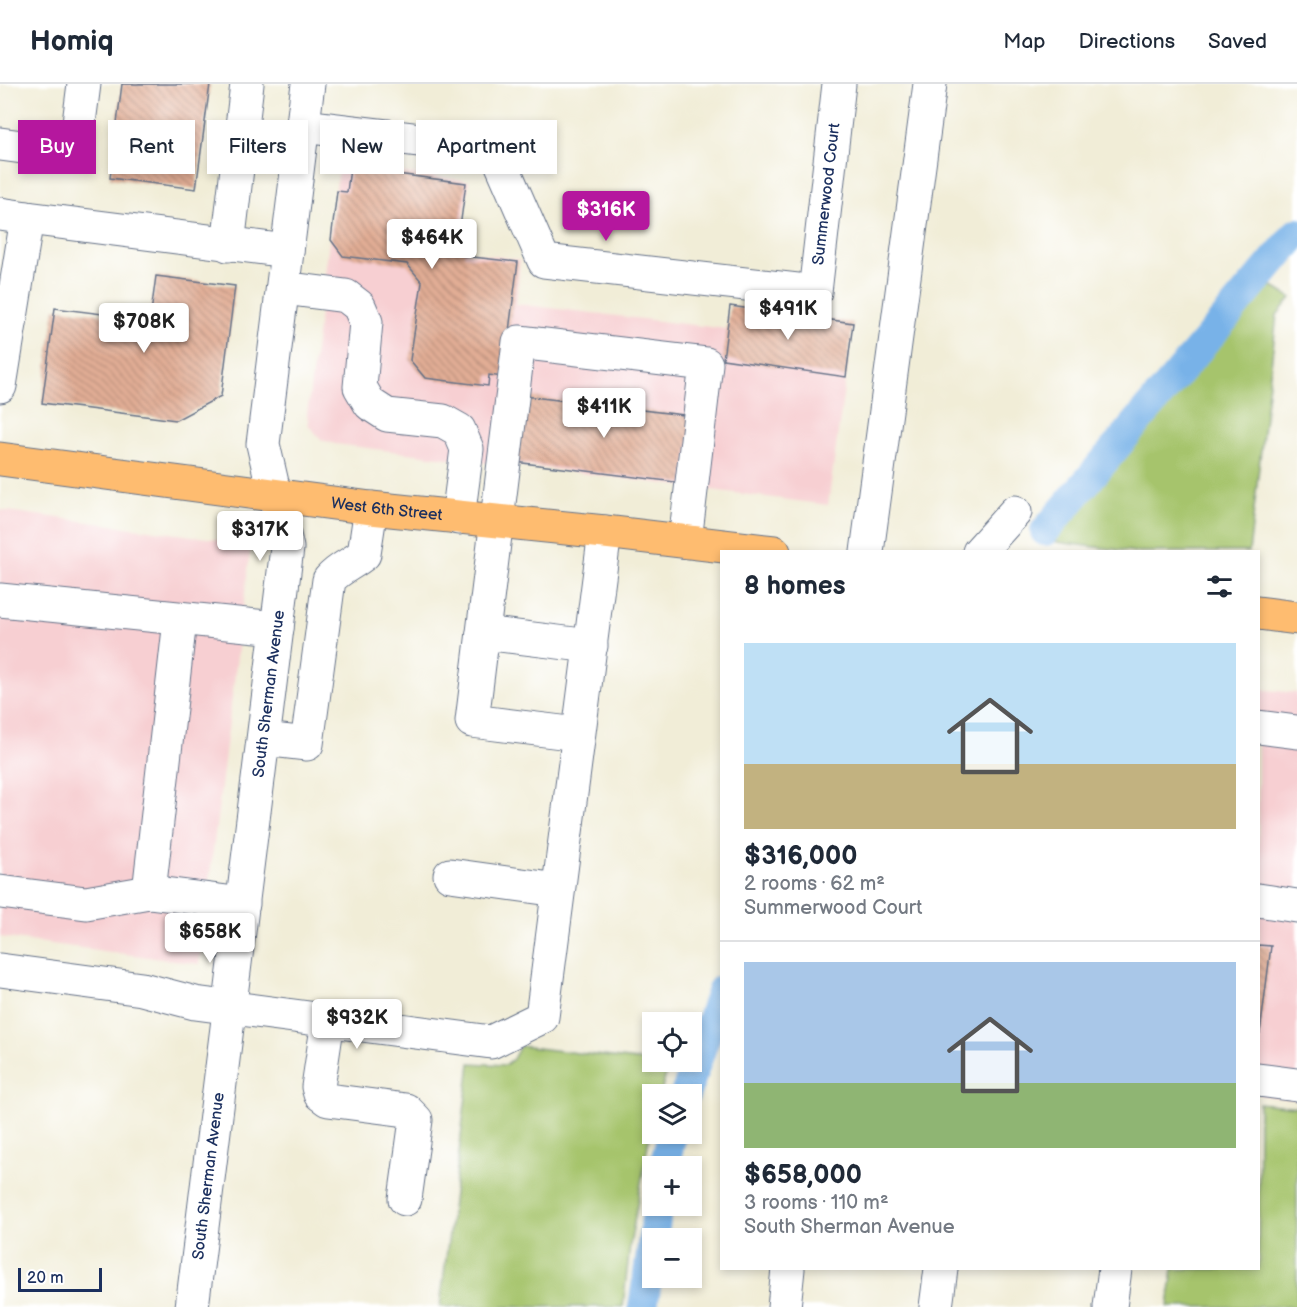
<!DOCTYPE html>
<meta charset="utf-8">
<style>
body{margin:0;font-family:"Balsamiq Sans",sans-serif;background:#f6f6f7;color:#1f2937;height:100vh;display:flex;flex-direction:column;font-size:22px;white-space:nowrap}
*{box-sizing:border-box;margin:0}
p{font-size:20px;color:#747a83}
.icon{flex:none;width:33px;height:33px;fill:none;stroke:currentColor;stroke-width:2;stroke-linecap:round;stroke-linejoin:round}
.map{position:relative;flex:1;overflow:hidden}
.side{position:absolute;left:720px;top:466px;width:540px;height:720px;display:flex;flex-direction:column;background:#fff;border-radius:0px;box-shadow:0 3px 9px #0003}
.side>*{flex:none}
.guide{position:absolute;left:18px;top:36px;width:570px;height:54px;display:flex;gap:12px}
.controls{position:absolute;left:642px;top:928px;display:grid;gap:12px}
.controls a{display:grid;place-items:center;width:60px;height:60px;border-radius:0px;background:#fff;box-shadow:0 3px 9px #0003;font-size:30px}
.scale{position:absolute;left:18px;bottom:15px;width:84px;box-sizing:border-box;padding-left:6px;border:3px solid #1b2f5e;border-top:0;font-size:16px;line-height:21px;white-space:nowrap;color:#1b2f5e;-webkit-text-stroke:4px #fff;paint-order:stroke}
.price{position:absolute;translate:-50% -51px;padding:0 14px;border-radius:6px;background:#fff;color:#222;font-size:20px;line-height:39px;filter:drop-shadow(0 2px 3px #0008)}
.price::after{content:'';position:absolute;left:50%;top:36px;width:18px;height:14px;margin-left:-9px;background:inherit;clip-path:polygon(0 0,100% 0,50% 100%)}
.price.current{background:#b5179e;color:#fff}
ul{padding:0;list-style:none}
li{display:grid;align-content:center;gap:12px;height:318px;padding:0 24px}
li+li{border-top:2px solid #e0e1e3}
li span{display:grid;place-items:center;height:186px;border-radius:0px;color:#555}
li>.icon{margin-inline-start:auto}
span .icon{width:108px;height:108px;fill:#fffc;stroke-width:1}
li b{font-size:26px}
h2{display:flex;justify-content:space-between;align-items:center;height:72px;padding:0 24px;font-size:26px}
.chip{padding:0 21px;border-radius:0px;background:#fff;box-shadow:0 3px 9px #0003;font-size:21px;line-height:54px}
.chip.current{background:#b5179e;color:#fff}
header{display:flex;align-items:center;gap:36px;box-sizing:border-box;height:84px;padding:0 30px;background:#fff;border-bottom:2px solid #e0e1e3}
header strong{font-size:28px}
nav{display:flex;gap:33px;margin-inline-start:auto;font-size:21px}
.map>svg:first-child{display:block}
</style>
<header>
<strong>Homiq</strong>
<nav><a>Map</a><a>Directions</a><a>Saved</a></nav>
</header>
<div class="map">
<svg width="1297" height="1223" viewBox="0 0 1297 1223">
<defs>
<pattern id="building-back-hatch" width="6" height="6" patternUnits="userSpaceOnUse" patternTransform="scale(1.5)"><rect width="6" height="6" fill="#e2ad94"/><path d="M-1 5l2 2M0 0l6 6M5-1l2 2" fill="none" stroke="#b68d7c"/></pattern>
</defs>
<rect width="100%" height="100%" fill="#fff"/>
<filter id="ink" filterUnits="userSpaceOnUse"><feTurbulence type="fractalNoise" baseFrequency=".0167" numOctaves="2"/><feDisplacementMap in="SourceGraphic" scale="12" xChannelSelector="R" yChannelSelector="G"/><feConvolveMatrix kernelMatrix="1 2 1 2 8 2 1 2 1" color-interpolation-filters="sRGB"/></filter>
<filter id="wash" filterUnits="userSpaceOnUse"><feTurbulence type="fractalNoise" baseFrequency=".008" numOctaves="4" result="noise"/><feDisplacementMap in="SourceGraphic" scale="24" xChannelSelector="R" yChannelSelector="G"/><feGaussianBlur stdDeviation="1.35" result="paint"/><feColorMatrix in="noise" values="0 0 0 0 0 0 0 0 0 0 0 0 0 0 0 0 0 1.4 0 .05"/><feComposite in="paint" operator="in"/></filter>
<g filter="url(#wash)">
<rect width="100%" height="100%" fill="#f1edd7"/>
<g fill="#f7cfd2">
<path d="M339,80L469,97L462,149L468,151L466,168L520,176L516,220L727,245L730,222L853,239L828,421L496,378L495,380L335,360L322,356L309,342L307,330Z"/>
<path d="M0,426L251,460L199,880L0,853Z"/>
<path d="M1258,605L1297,609V1016L1259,1011Z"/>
</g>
<g fill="#a6c46c" stroke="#607a65" stroke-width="1.5">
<path d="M1269,200L1291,214L1277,231L1249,468H1135L1047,457Z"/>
<path d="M520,962L669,980L660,1011H652V1038L630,1161L623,1223H440L470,979L505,981L513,975Z"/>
<path d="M1259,1019L1297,1023V1223H1168L1173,1185H1258Z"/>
</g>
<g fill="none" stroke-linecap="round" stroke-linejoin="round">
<g stroke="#78b2e8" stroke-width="30">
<path d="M1045,447L1297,149"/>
<path d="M685,1011L722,906"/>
<path d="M664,1083L672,1050"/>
<path d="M643,1223L658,1122"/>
</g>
</g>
<g id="blocks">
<g fill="url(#building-back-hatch)">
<path d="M122,0H210L196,105L110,94Z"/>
<path d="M350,84L466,99L459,151L467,152L464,172L518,178L503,293L489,291L488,302L425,294L410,276L422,198L407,180L343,172L331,156L337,107L347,108Z"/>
<path d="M156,192L235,202L221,312L176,336L42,319L55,224L150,236Z"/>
<path d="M730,222L853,239L846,293L723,275Z"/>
<path d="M524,312L692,332L683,399L515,378Z"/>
<path d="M1258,861L1271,862L1260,949H1258Z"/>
</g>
</g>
</g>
<g filter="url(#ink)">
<use href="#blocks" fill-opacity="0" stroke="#667288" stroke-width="1.5"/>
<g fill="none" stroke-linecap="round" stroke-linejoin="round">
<g stroke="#667288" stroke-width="35">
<g id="minor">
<path id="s1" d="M303,42L495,65L544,177L815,208L839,0"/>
<path d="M0,60L75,70L84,0"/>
<path d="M0,130L27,134L0,302"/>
<path d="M27,134L287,167"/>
<path d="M228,161L247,0"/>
<path d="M283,204L346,212L359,222L366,238L360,303L370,320L387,331L443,337L459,346L467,365L458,434"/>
<path d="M867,468L930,0"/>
<path d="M979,468L1015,428"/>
<path d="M0,516L277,544"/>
<path d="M483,549L591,562"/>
<path d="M1258,643L1297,648"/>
<path d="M578,650L472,637L519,258L706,280L685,457"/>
<path d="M264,655L307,660L329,496C339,484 352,480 364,470L371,424"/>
<path d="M450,791L558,806"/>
<path d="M0,808L86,819L149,808L243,820"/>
<path d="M149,808L180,536"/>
<path d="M1258,816L1297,822"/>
<path d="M0,886L142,905L195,919L491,958L542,933L605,448"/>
<path d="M328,937L318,1003L320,1010L328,1016L406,1026L416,1036L405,1115"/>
<path d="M1258,996L1297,1001"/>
<path id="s2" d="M192,1223L287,464L263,360L308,0"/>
<path d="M784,1223L788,1185"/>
<path d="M936,1223L941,1185"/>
<path d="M1110,1223L1115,1185"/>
</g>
</g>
<g stroke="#667288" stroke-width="35">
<g id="major">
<path id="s3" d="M0,375L371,424L605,448L774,468"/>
<path d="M1258,529L1297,534"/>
</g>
</g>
<use href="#minor" stroke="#fff" stroke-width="33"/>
<use href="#major" stroke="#febc70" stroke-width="33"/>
</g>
</g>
<g text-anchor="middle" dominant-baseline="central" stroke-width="4.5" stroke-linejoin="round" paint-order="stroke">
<g font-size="16" fill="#1b2f5e" stroke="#fff">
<text stroke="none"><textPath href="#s1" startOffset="687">Summerwood Court</textPath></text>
<text stroke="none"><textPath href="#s3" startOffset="390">West 6th Street</textPath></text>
<text stroke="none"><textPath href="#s2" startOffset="618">South Sherman Avenue</textPath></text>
<text stroke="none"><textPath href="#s2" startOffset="132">South Sherman Avenue</textPath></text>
</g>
</g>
</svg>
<div class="controls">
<a><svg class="icon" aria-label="locate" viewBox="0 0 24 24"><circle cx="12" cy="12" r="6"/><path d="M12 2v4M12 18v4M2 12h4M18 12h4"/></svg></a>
<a><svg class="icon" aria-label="layers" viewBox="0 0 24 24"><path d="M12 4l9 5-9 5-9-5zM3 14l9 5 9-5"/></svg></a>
<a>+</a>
<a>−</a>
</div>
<div class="scale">20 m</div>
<b class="price current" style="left:606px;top:158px">$316K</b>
<b class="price" style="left:432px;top:186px">$464K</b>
<b class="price" style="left:788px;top:257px">$491K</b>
<b class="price" style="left:144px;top:270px">$708K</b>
<b class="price" style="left:604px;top:355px">$411K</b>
<b class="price" style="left:260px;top:478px">$317K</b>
<b class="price" style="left:210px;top:880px">$658K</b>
<b class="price" style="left:357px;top:966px">$932K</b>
<div class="guide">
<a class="chip current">Buy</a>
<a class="chip">Rent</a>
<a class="chip">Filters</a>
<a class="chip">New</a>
<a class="chip">Apartment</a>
</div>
<section class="side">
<h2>8 homes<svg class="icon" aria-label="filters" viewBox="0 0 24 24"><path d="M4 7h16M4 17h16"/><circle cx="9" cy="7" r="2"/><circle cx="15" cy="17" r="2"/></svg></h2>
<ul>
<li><span style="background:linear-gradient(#bfe0f5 65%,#c2b280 0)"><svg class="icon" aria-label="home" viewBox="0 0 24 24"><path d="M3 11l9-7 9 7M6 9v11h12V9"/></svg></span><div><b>$316,000</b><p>2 rooms · 62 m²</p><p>Summerwood Court</p></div></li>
<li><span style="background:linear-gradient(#a9c7e8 65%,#8fb573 0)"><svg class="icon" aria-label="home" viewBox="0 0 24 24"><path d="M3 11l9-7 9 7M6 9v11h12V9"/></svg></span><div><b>$658,000</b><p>3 rooms · 110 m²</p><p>South Sherman Avenue</p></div></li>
</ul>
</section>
</div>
